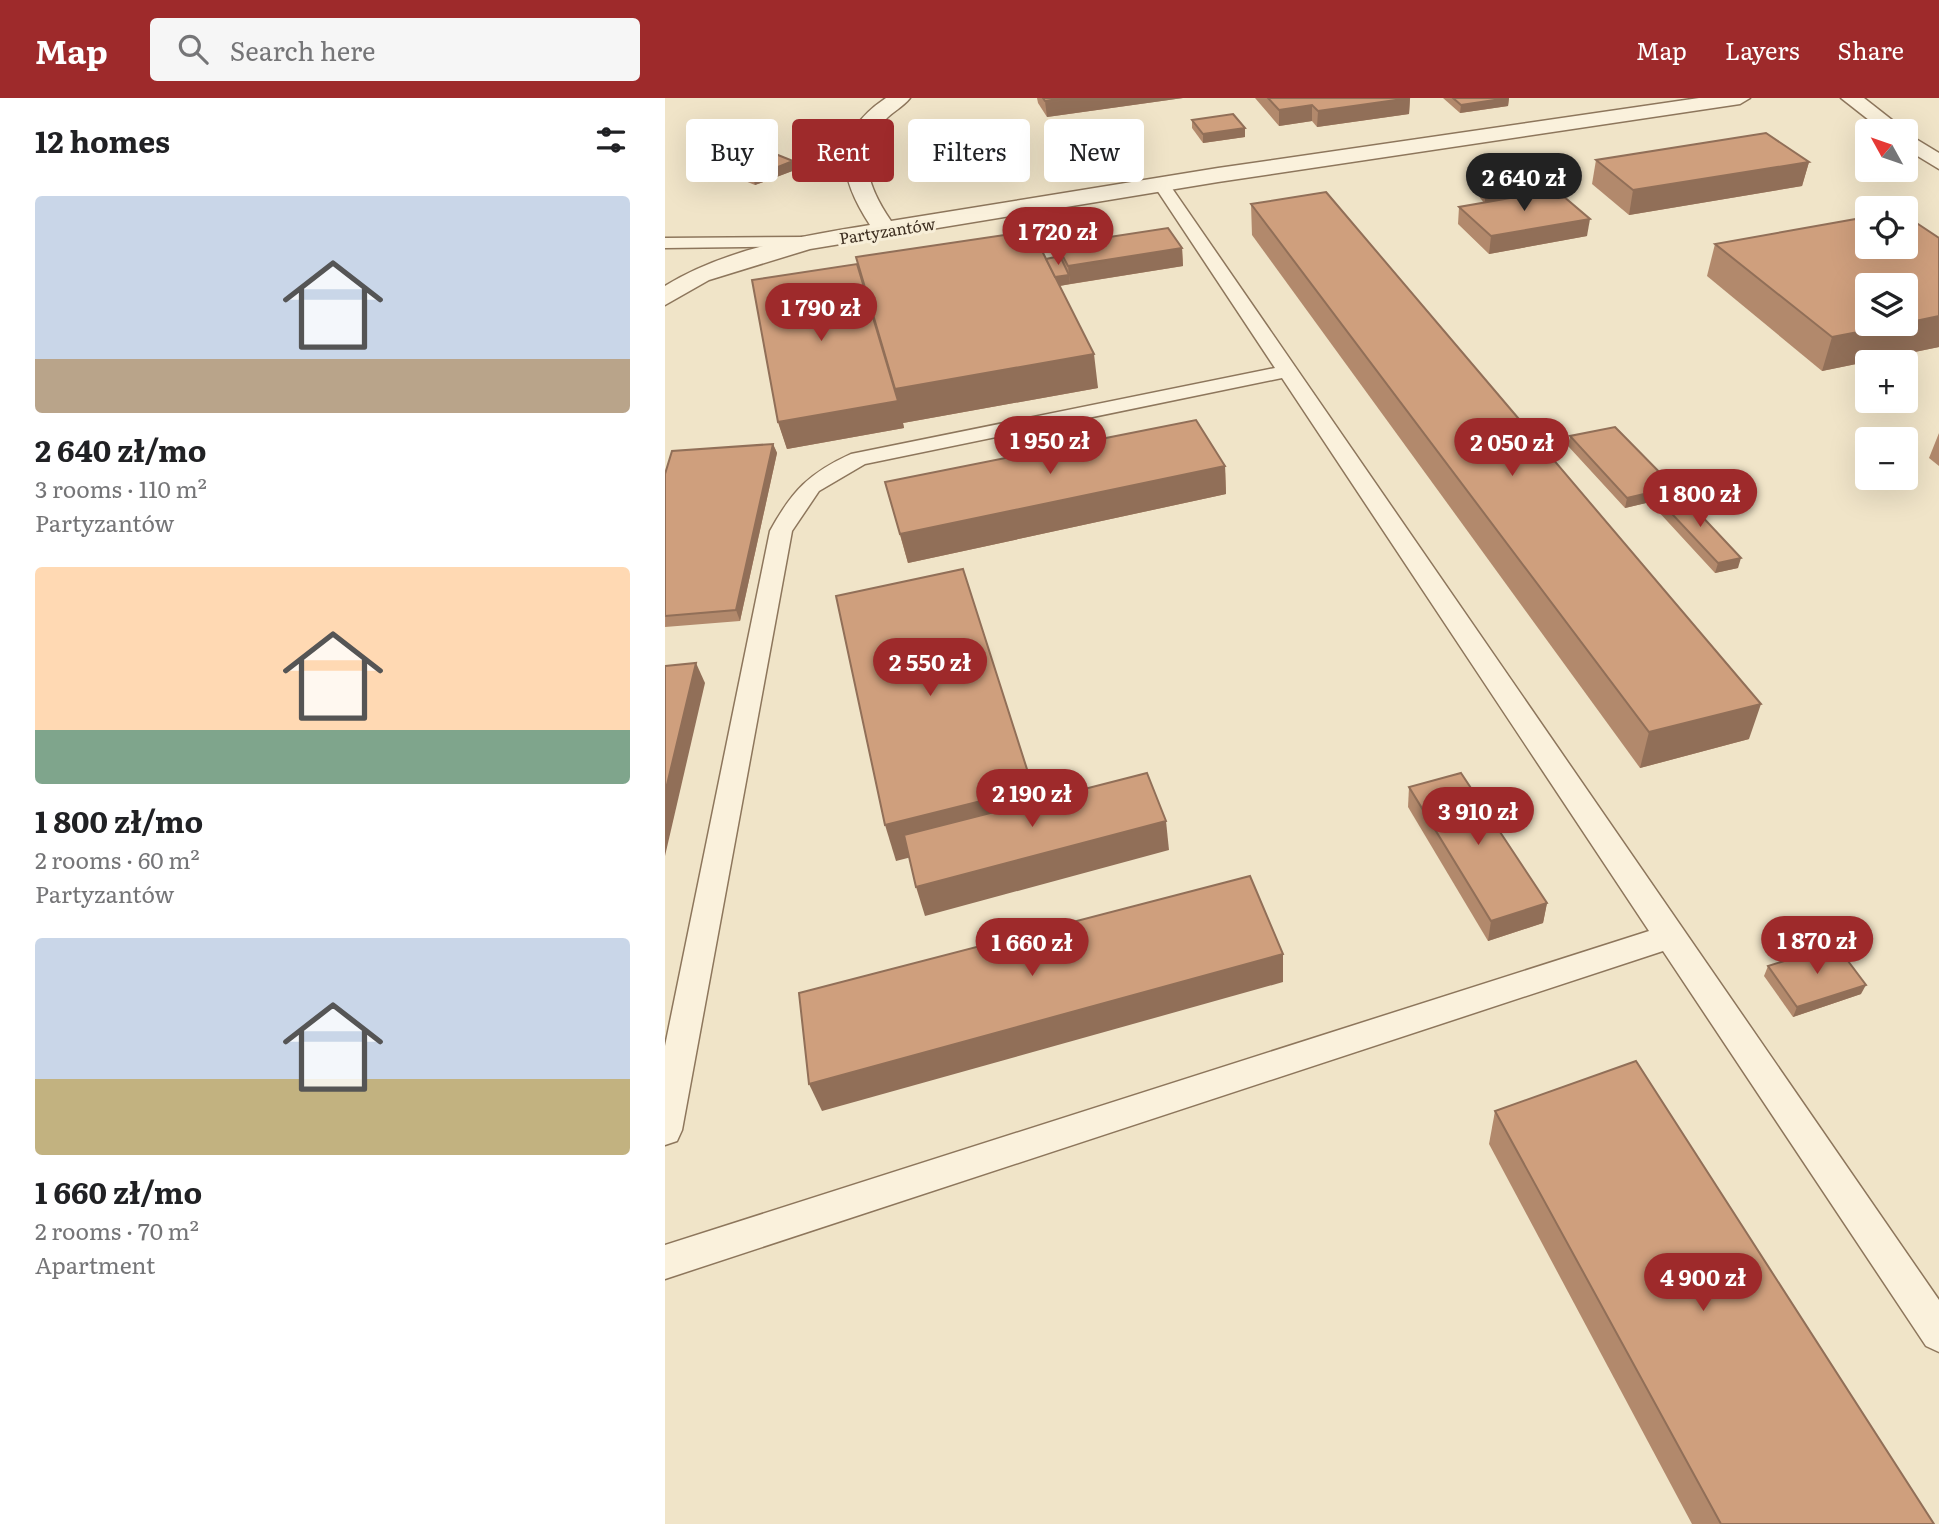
<!DOCTYPE html>
<meta charset="utf-8">
<style>
body{margin:0;font-family:Literata,serif;background:#f6f6f6;color:#202124;height:100vh;display:flex;flex-direction:column;font-size:26px;white-space:nowrap}
*{box-sizing:border-box;margin:0}
p{font-size:23px;color:#757577}
.icon{flex:none;width:38px;height:38px;fill:none;stroke:currentColor;stroke-width:2;stroke-linecap:round;stroke-linejoin:round}
.map{position:relative;flex:1;overflow:hidden}
.drawer{display:flex;flex-direction:column;background:#fff;width:665px}
.drawer>*{flex:none}
.banner{position:absolute;left:21px;top:21px;width:665px;height:63px;display:flex;gap:14px}
.needle{width:46px;rotate:310deg}
.fabs{position:absolute;left:1190px;top:21px;display:grid;gap:14px}
.fabs a{display:grid;place-items:center;width:63px;height:63px;border-radius:7px;background:#fff;box-shadow:0 7px 28px #0002;font-size:35px}
.price{position:absolute;translate:-50% -60px;padding:0 16px;border-radius:24px;background:#9e2a2b;color:#fff;font-size:23px;line-height:46px;filter:drop-shadow(0 2px 4px #0008)}
.price::after{content:'';position:absolute;left:50%;top:42px;width:21px;height:16px;margin-left:-10px;background:inherit;clip-path:polygon(0 0,100% 0,50% 100%)}
.price.current{background:#222;color:#fff}
ul{padding:0;list-style:none}
li{display:grid;align-content:center;gap:14px;height:371px;padding:0 35px}
li span{display:grid;place-items:center;height:217px;border-radius:7px;color:#555}
li>.icon{margin-inline-start:auto}
span .icon{width:126px;height:126px;fill:#fffc;stroke-width:1}
li b{font-size:30px}
h2{display:flex;justify-content:space-between;align-items:center;height:84px;padding:0 35px;font-size:30px}
.chip{padding:0 24px;border-radius:7px;background:#fff;box-shadow:0 7px 28px #0002;font-size:24px;line-height:63px}
.chip.current{background:#9e2a2b;color:#fff}
header{display:flex;align-items:center;gap:42px;box-sizing:border-box;height:98px;padding:0 35px;background:#9e2a2b;color:#fff}
header strong{font-size:33px}
nav{display:flex;gap:38px;margin-inline-start:auto;font-size:24px}
.search{width:490px;height:63px;background:#f6f6f6;display:flex;align-items:center;gap:18px;box-sizing:border-box;padding:0 24px;border-radius:7px;color:#757577;font-size:26px}
main{display:flex;flex:1;min-height:0}
.map>svg:first-child{display:block}
</style>
<header>
<strong>Map</strong>
<div class="search"><svg class="icon" aria-label="search" viewBox="0 0 24 24"><circle cx="10" cy="10" r="6"/><path d="M15 15l6 6"/></svg>Search here</div>
<nav><a>Map</a><a>Layers</a><a>Share</a></nav>
</header>
<main>
<section class="drawer">
<h2>12 homes<svg class="icon" aria-label="filters" viewBox="0 0 24 24"><path d="M4 7h16M4 17h16"/><circle cx="9" cy="7" r="2"/><circle cx="15" cy="17" r="2"/></svg></h2>
<ul>
<li><span style="background:linear-gradient(#c9d6e8 75%,#b9a48a 0)"><svg class="icon" aria-label="home" viewBox="0 0 24 24"><path d="M3 11l9-7 9 7M6 9v11h12V9"/></svg></span><div><b>2 640 zł/mo</b><p>3 rooms · 110 m²</p><p>Partyzantów</p></div></li>
<li><span style="background:linear-gradient(#ffd9b3 75%,#7fa58c 0)"><svg class="icon" aria-label="home" viewBox="0 0 24 24"><path d="M3 11l9-7 9 7M6 9v11h12V9"/></svg></span><div><b>1 800 zł/mo</b><p>2 rooms · 60 m²</p><p>Partyzantów</p></div></li>
<li><span style="background:linear-gradient(#c9d6e8 65%,#c2b280 0)"><svg class="icon" aria-label="home" viewBox="0 0 24 24"><path d="M3 11l9-7 9 7M6 9v11h12V9"/></svg></span><div><b>1 660 zł/mo</b><p>2 rooms · 70 m²</p><p>Apartment</p></div></li>
</ul>
</section>
<div class="map">
<svg width="1274" height="1426" viewBox="0 0 1274 1426">
<rect width="100%" height="100%" fill="#f0e4c8"/>
<g fill="none" stroke-linecap="round" stroke-linejoin="round">
<g stroke="#8d765c" stroke-width="3">
<g id="lane">
<path d="M496,81L502,83L1274,1202V1254L1261,1248L998,853L0,1181V1147L984,833L617,280L200,366L154,393L127,433L17,1032L12,1043L0,1047V948L105,433C127,393 144,375 186,356L610,270L488,86Z"/>
<path d="M141,139L150,144L147,148L0,150V140Z"/>
</g>
</g>
<g stroke="#8d765c" stroke-width="3">
<g id="street">
<path d="M221,0H245C238,9 227,14 220,22C189,55 204,91 226,123L553,70L1034,0H1085L1075,6L553,84L145,151L44,182L0,207V188C60,151 136,138 205,127C173,78 166,37 221,0Z"/>
<path d="M1176,0H1199L1241,33H1218Z"/>
<path d="M1241,35L1274,55V71L1241,51Z"/>
</g>
</g>
<use href="#lane" fill="#faf1dc" fill-rule="evenodd"/>
<use href="#street" fill="#faf1dc" fill-rule="evenodd"/>
</g>
<g fill="#b2896c">
<path d="M372,0H518L382,19L373,5Z"/>
<path d="M590,0H745L744,16L652,29L647,23L614,28Z"/>
<path d="M778,0H844L843,8L795,15Z"/>
<path d="M527,22L580,39L538,45L527,30Z"/>
<path d="M931,62L1144,64L1137,88L964,117L927,86Z"/>
<path d="M67,70L130,72L90,87L70,79Z"/>
<path d="M871,80L922,138L824,156L793,126L794,109L819,105L813,97V88Z"/>
<path d="M586,106L1084,641L975,670L587,137Z"/>
<path d="M1274,140V249L1157,273L1042,178L1050,146Z"/>
<path d="M392,147L517,150L518,168L394,188L433,290L238,325L239,330L122,351L113,324L381,161L393,159Z"/>
<path d="M1274,335V368L1264,360Z"/>
<path d="M905,338L1007,398L1073,470L1050,475L991,411L993,402L960,410L903,348Z"/>
<path d="M108,346L112,355L75,523L0,529V376Z"/>
<path d="M560,368L561,396L243,465L220,384Z"/>
<path d="M744,689L882,805L878,825L823,843L743,709Z"/>
<path d="M1103,868L1196,896L1128,919L1099,878Z"/>
<path d="M830,1013L1269,1426H1027L824,1046Z"/>
</g>
<g fill="#916f58">
<path d="M399,0H518L382,19L380,3Z"/>
<path d="M745,0L744,16L652,29L653,13Z"/>
<path d="M844,0L843,8L795,15L796,7Z"/>
<path d="M647,7V23L614,28V12Z"/>
<path d="M580,30V39L538,45V36Z"/>
<path d="M128,63L130,72L90,87L88,79Z"/>
<path d="M1144,64L1137,88L964,117L968,92Z"/>
<path d="M854,92L853,101L820,105V96Z"/>
<path d="M925,121L922,138L824,156L826,138Z"/>
<path d="M517,150L518,168L405,186L403,168Z"/>
<path d="M404,177L405,186L384,190L382,180Z"/>
<path d="M1274,218V249L1157,273L1167,239L1235,226H1241V225Z"/>
<path d="M429,256L433,290L238,325L239,330L122,351L113,324L230,291Z"/>
<path d="M108,346L112,355L75,523L71,512Z"/>
<path d="M560,368L561,396L243,465L235,436Z"/>
<path d="M1009,389L1007,399L960,410L962,400Z"/>
<path d="M1076,460L1073,470L1050,475L1053,465Z"/>
<path d="M31,565L40,585L0,758V695Z"/>
<path d="M1096,606L1084,641L975,670L984,634Z"/>
<path d="M368,690L376,726L231,763L220,727Z"/>
<path d="M501,723L504,752L260,818L251,789Z"/>
<path d="M882,805L878,825L823,843L826,823Z"/>
<path d="M618,856V884L157,1013L144,986Z"/>
<path d="M1201,887L1196,896L1128,919L1132,909Z"/>
</g>
<g fill="#cf9f7d" stroke="#916f58" stroke-width="2">
<path d="M378,0H399L380,3Z"/>
<path d="M603,0H745L653,13L647,7L614,12Z"/>
<path d="M788,0H843L796,7Z"/>
<path d="M568,16L580,30L538,36L527,22Z"/>
<path d="M1101,35L1144,64L968,92L931,62Z"/>
<path d="M108,55L128,63L88,79L67,70Z"/>
<path d="M871,80L885,93L861,98L854,92L820,96L813,88Z"/>
<path d="M891,92L925,121L826,138L794,109Z"/>
<path d="M661,94L1096,606L984,634L586,106Z"/>
<path d="M1241,118L1274,140V218L1241,225V187H1202V226H1235L1167,239L1050,146L1202,119V149H1241Z"/>
<path d="M503,130L517,150L403,168L392,147Z"/>
<path d="M367,133L429,256L230,291L191,159Z"/>
<path d="M395,158L404,177L390,179L381,161Z"/>
<path d="M192,166L233,303L113,324L87,182Z"/>
<path d="M531,322L560,368L235,436L220,384Z"/>
<path d="M950,329L1009,389L962,400L905,338Z"/>
<path d="M108,346L71,512L0,518V376L7,353Z"/>
<path d="M1016,396L1076,460L1053,465L993,401Z"/>
<path d="M298,471L368,690L220,727L171,498Z"/>
<path d="M31,565L0,695V568Z"/>
<path d="M482,675L501,723L251,789L239,737Z"/>
<path d="M796,675L882,805L826,823L744,689Z"/>
<path d="M585,778L618,856L144,986L134,895Z"/>
<path d="M1171,847L1201,887L1132,909L1103,868Z"/>
<path d="M971,963L1269,1426H1056L830,1013Z"/>
</g>
<g text-anchor="middle" dominant-baseline="central" stroke-width="6" stroke-linejoin="round" paint-order="stroke">
<g font-size="16" fill="#3d2e20" stroke="#f7eed8">
<text transform="translate(222 132) rotate(-9)">Partyzantów</text>
</g>
</g>
</svg>
<div class="fabs">
<a><svg class="needle" viewBox="-14 -14 28 28"><path d="M0-13l5 13h-10z" fill="#e53935"/><path d="M0 13l5-13h-10z" fill="#757577"/></svg></a>
<a><svg class="icon" aria-label="locate" viewBox="0 0 24 24"><circle cx="12" cy="12" r="6"/><path d="M12 2v4M12 18v4M2 12h4M18 12h4"/></svg></a>
<a><svg class="icon" aria-label="layers" viewBox="0 0 24 24"><path d="M12 4l9 5-9 5-9-5zM3 14l9 5 9-5"/></svg></a>
<a>+</a>
<a>−</a>
</div>
<b class="price current" style="left:859px;top:115px">2 640 zł</b>
<b class="price" style="left:393px;top:169px">1 720 zł</b>
<b class="price" style="left:156px;top:245px">1 790 zł</b>
<b class="price" style="left:385px;top:378px">1 950 zł</b>
<b class="price" style="left:847px;top:380px">2 050 zł</b>
<b class="price" style="left:1035px;top:431px">1 800 zł</b>
<b class="price" style="left:265px;top:600px">2 550 zł</b>
<b class="price" style="left:367px;top:731px">2 190 zł</b>
<b class="price" style="left:813px;top:749px">3 910 zł</b>
<b class="price" style="left:1152px;top:878px">1 870 zł</b>
<b class="price" style="left:367px;top:880px">1 660 zł</b>
<b class="price" style="left:1038px;top:1215px">4 900 zł</b>
<div class="banner">
<a class="chip">Buy</a>
<a class="chip current">Rent</a>
<a class="chip">Filters</a>
<a class="chip">New</a>
</div>
</div>
</main>
